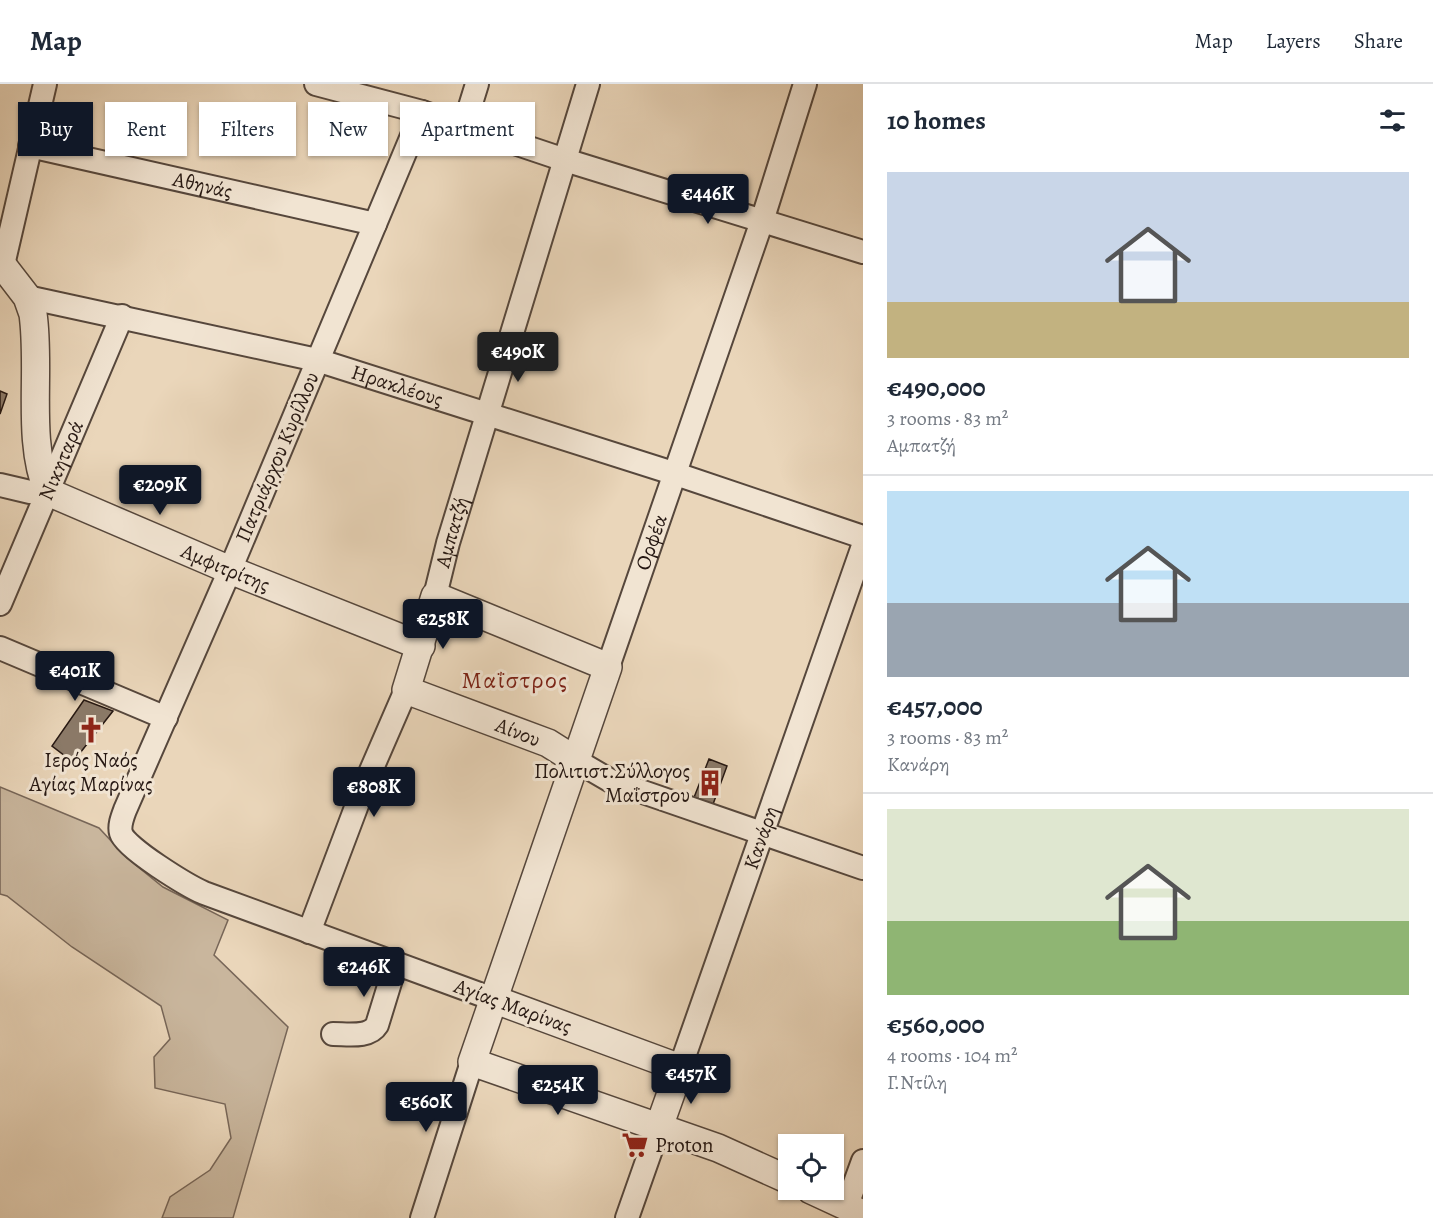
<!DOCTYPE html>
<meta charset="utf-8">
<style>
body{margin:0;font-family:Alegreya,serif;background:#f6f6f7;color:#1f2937;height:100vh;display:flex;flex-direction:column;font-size:22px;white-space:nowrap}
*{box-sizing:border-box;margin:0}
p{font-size:20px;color:#747a83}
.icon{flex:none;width:33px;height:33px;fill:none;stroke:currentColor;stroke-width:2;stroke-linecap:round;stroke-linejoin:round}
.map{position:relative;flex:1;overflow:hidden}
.drawer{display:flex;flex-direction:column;background:#fff;width:570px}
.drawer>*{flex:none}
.banner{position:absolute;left:18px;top:18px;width:570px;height:54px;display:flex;gap:12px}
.buttons{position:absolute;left:778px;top:1050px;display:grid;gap:12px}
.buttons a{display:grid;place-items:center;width:66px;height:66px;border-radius:0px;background:#fff;box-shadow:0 2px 4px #0004;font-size:30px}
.price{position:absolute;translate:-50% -51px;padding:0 14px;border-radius:6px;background:#111827;color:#fff;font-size:20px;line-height:39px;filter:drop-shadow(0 2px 3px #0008)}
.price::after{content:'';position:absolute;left:50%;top:36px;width:18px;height:14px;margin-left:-9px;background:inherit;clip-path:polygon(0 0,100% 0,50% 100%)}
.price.on{background:#222;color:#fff}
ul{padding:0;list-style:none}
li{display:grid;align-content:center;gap:12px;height:318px;padding:0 24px}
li+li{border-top:2px solid #e0e1e3}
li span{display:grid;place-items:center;height:186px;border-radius:0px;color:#555}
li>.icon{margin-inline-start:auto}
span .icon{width:108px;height:108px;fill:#fffc;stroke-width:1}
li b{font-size:26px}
h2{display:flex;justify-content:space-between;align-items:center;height:72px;padding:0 24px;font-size:26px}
.tag{padding:0 21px;border-radius:0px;background:#fff;box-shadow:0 2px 4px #0004;font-size:21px;line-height:54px}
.tag.on{background:#111827;color:#fff}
header{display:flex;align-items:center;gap:36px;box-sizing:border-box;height:84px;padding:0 30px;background:#fff;border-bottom:2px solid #e0e1e3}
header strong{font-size:28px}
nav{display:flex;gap:33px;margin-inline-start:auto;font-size:21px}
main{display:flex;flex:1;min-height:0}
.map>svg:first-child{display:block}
</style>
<header>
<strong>Map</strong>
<nav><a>Map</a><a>Layers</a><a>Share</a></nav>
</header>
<main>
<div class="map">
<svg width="863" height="1134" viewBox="0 0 863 1134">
<rect width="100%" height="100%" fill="#ead6ba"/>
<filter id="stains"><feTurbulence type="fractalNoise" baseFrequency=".00333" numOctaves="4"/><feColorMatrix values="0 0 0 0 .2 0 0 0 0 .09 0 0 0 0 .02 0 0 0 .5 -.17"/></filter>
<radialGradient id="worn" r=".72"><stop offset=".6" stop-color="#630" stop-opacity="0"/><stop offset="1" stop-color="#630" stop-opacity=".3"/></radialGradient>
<path fill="#c9b69d" stroke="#776658" stroke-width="1.5" d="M0,703L99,744L127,774L163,803L228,836L214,871L288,943L233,1134H162L170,1113L210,1086L231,1054L225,1020L155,1004L154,973L170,955L161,922L72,863L7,812L0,810Z"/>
<g fill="#8b7a69" stroke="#251712" stroke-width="1.5">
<path d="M0,307L7,310L0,330Z"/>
<path d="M84,616L113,627L73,678L52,662Z"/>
<path d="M709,675L727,682L712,723L693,716Z"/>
</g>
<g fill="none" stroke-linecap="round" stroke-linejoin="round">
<g stroke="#56473c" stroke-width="26">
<g id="minor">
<path d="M316,0L422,28L565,76L863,168"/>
<path d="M422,28L230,486L125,726C122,734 119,742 121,749C125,764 188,802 204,809L493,915"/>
<path d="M464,42L477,0"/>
<path id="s1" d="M30,62L375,140"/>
<path d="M3,181L45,0"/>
<path id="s2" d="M27,213L317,276L676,390L863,453"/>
<path d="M0,401L30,408H48"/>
<path id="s3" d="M435,512L448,459L588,0"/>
<path id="s4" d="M0,520L122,232"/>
<path d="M0,564L166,634"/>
<path id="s5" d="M608,583L762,137L805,0"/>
<path d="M575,676L611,697L863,784"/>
<path d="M309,848L363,705L406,606"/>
<path d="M333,950C348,950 369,954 377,941L396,879"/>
<path id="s6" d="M680,984L863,462"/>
<path d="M847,1121L863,1077"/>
<path d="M422,1134L472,978"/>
<path d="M627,1134L659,1043"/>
</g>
</g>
<g stroke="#56473c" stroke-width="30">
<g id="tertiary">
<path id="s7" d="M0,178L27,213L33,230C41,286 26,356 48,408L230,486L421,562"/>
<path d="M575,676L548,659L406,606L435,512L608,583L472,978L718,1064L789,1096"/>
<path d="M493,915L680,984L659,1043"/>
<path d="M811,1106L863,1130"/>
</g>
</g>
<use href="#minor" stroke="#f1e4d2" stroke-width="22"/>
<use href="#tertiary" stroke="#f1e4d2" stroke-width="27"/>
</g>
<defs>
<g id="church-bare" transform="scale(2.07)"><path d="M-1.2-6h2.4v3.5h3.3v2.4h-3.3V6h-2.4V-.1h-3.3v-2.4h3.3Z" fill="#8f2418" stroke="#f1e4d2" stroke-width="2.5" paint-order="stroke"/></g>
<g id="building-bare" transform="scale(2.07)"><path d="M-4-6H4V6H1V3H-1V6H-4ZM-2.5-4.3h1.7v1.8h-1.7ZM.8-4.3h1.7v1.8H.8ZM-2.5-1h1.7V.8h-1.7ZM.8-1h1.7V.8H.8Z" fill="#8f2418" stroke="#f1e4d2" stroke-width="2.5" paint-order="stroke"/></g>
<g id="supermarket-bare" transform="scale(2.07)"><path d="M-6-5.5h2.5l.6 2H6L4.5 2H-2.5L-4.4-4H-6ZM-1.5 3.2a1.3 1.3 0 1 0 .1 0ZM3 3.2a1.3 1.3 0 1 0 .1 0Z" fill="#8f2418" stroke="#f1e4d2" stroke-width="2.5" paint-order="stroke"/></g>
</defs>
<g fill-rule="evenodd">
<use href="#church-bare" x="91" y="646"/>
<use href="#building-bare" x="710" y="699"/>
<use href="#supermarket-bare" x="635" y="1061"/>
</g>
<g text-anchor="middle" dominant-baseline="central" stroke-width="6" stroke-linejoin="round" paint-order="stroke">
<g font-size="21" fill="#251712" stroke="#f1e4d2">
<text stroke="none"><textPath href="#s1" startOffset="177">Αθηνάς</textPath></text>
<text stroke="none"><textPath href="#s2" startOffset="381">Ηρακλέους</textPath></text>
<text transform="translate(277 373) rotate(-67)">Πατριάρχου Κυρίλλου</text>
<text stroke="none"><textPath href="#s4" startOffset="156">Νικηταρά</textPath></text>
<text stroke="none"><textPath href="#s3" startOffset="66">Αμπατζή</textPath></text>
<text stroke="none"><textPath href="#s5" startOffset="132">Ορφέα</textPath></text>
<text stroke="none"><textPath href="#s7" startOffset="435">Αμφιτρίτης</textPath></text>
<text transform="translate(518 648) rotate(21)">Αίνου</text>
<text stroke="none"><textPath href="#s6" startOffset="244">Κανάρη</textPath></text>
<text transform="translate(513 922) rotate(20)">Αγίας Μαρίνας</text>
</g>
<g font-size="21" fill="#251712" stroke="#f1e4d2">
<text x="91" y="676">Ιερός Ναός<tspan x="91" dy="24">Αγίας Μαρίνας</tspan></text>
<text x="690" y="687" text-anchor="end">Πολιτιστ.Σύλλογος<tspan x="690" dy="24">Μαΐστρου</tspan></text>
<text x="655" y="1061" text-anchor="start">Proton</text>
</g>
<g font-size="24" letter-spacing="1.5" fill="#7a1f14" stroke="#f1e4d2">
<text x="515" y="596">Μαΐστρος</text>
</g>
</g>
<rect width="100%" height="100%" filter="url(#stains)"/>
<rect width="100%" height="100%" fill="url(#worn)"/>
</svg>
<div class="buttons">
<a><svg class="icon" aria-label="locate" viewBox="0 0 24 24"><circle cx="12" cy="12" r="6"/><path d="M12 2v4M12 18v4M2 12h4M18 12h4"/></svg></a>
</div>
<b class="price" style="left:708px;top:141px">€446K</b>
<b class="price on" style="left:518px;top:299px">€490K</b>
<b class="price" style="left:160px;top:432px">€209K</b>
<b class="price" style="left:443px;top:566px">€258K</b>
<b class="price" style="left:75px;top:618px">€401K</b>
<b class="price" style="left:374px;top:734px">€808K</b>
<b class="price" style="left:364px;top:914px">€246K</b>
<b class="price" style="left:691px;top:1021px">€457K</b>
<b class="price" style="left:558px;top:1032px">€254K</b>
<b class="price" style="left:426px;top:1049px">€560K</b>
<div class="banner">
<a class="tag on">Buy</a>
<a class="tag">Rent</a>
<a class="tag">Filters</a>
<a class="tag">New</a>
<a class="tag">Apartment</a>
</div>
</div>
<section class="drawer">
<h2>10 homes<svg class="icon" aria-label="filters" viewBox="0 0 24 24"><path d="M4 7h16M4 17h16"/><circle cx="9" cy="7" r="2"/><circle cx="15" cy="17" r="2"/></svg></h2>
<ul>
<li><span style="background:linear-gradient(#c9d6e8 70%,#c2b280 0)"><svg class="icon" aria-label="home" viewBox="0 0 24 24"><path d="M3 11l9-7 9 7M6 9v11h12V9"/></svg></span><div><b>€490,000</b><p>3 rooms · 83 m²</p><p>Αμπατζή</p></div></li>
<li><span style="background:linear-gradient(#bfe0f5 60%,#9aa5b1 0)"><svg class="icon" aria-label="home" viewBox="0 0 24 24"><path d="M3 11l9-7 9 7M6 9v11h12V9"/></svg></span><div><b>€457,000</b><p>3 rooms · 83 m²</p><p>Κανάρη</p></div></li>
<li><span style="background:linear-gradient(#dfe7d0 60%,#8fb573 0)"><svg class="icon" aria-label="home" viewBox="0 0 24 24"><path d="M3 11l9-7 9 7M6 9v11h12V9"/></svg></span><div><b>€560,000</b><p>4 rooms · 104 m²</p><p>Γ.Ντίλη</p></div></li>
</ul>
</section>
</main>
